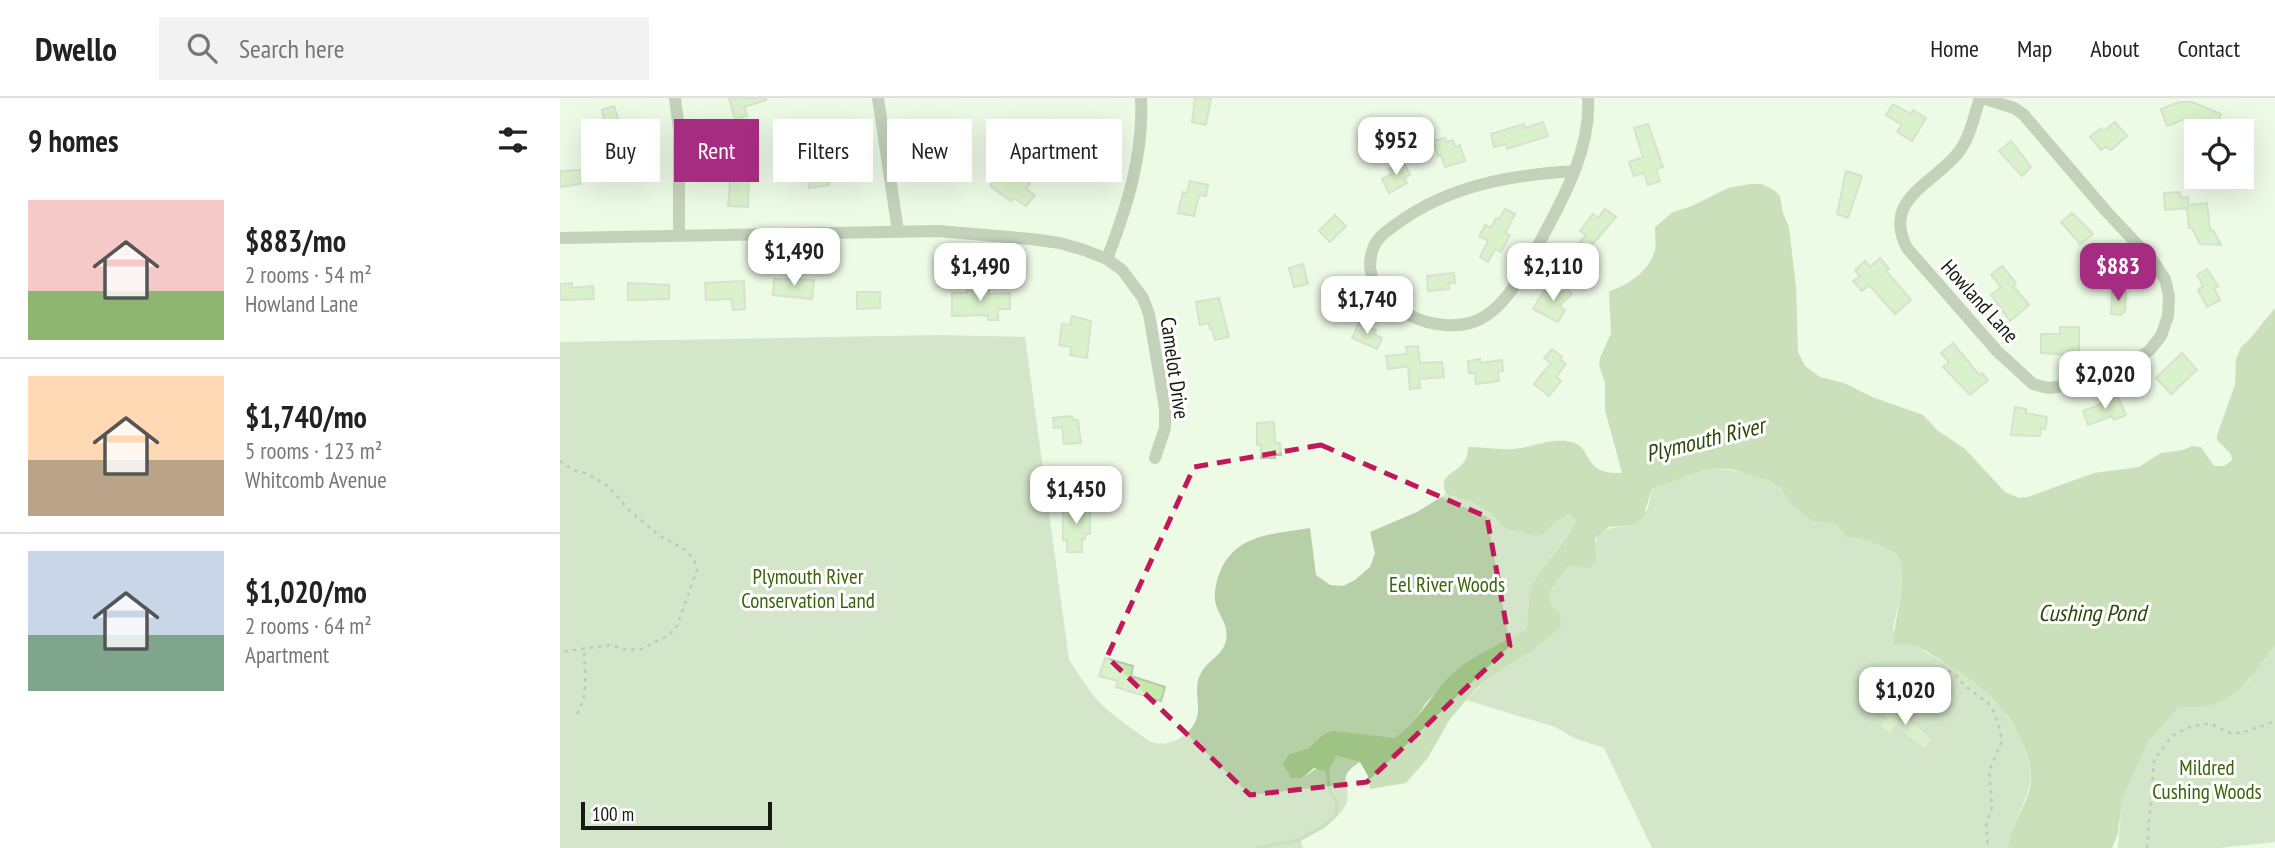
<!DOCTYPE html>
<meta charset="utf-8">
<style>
body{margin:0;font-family:"PT Sans Narrow",sans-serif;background:#f2f2f2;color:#222;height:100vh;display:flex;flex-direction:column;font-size:26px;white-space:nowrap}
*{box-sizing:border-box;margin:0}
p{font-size:23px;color:#767676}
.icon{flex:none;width:38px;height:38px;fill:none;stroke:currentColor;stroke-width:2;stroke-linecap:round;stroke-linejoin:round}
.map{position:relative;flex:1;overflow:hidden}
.sheet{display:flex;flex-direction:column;background:#fff;width:560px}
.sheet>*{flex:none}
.guide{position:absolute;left:21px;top:21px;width:665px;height:63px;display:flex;gap:14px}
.tools{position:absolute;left:1624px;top:21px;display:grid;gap:14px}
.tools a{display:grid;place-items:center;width:70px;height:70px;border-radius:0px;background:#fff;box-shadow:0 7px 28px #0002;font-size:35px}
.scale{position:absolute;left:21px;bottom:18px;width:191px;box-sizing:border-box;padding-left:7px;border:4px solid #161a12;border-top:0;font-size:19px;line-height:24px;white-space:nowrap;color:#161a12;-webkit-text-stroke:5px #fff;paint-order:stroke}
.price{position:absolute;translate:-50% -60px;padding:0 16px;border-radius:14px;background:#fff;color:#222;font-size:23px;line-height:46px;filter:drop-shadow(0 2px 4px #0008)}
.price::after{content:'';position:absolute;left:50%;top:42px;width:21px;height:16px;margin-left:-10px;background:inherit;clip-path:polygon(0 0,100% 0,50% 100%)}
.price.selected{background:#a62c81;color:#fff}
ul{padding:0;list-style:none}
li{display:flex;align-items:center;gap:21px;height:175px;padding:0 28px}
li+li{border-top:2px solid #e0e0e0}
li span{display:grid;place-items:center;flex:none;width:196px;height:140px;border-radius:0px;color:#555}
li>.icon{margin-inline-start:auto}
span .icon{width:84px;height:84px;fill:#fffc;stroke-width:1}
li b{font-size:30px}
h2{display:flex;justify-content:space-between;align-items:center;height:84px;padding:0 28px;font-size:30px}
.pill{padding:0 24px;border-radius:0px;background:#fff;box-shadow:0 7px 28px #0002;font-size:24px;line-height:63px}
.pill.selected{background:#a62c81;color:#fff}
header{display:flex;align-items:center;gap:42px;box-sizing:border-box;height:98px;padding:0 35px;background:#fff;border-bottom:2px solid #e0e0e0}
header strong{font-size:33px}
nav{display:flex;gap:38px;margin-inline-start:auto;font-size:24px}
.search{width:490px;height:63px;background:#f2f2f2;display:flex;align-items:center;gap:18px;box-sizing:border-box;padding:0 24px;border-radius:0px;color:#767676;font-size:26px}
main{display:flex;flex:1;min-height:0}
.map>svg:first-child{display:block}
</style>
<header>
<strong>Dwello</strong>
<div class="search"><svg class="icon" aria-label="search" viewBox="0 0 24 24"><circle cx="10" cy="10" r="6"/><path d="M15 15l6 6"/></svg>Search here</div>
<nav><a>Home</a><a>Map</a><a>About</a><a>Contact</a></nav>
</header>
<main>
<section class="sheet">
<h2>9 homes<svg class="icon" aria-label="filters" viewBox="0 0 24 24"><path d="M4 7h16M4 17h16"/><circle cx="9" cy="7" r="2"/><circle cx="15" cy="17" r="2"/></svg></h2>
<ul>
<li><span style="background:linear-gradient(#f6c9c9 65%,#8fb573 0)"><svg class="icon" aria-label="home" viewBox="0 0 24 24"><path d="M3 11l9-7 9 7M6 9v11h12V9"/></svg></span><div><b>$883/mo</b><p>2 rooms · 54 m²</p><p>Howland Lane</p></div></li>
<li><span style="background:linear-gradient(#ffd9b3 60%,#b9a48a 0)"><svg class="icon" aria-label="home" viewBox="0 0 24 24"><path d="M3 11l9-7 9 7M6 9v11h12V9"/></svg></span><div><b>$1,740/mo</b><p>5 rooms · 123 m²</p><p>Whitcomb Avenue</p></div></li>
<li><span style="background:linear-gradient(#c9d6e8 60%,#7fa58c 0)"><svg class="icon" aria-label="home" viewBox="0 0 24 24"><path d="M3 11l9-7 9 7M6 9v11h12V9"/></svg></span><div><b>$1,020/mo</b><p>2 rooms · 64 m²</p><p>Apartment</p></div></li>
</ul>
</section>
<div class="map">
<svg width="1715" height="750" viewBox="0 0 1715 750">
<rect width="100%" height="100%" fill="#edfae5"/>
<g fill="#b7cfa7">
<path d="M379,237L465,239L509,562C519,576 529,594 541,606C549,614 583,640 592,644C609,650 630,638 636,622C642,608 632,590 641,575C648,562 663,558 666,542C669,528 660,519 656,507C652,494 659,471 667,461C685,435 722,435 750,430L756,477L770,487L783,488L795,482L810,469L815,455L810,434L857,414L886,396L912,404L933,417L944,430L984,436L995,425L1011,416L1016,423C1004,446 984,464 972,488C966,501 970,518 966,531L895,573L866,605L849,631L835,641L762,637L748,650L729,656L742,680L776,658L800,664C772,681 795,689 785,708C777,724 755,733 740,741L743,750H0V244Z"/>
<path d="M1149,371C1172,371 1198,375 1218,389C1224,394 1227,401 1232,406C1246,420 1258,423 1277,427L1286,439C1298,439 1307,443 1317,447C1322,449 1329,450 1333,453C1351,465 1336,515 1333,532L1346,545L1360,548L1364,553C1405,577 1445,600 1463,647C1467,659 1472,672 1470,684C1466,708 1450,726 1448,750H1092L1044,650L1014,640L995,629L906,602L930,579L971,554L991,508L989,495L1008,468L1029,469C1039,434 1034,431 1074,427L1088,410L1092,391Z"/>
<path d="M1715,548V744L1659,750H1558L1562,702L1588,644L1619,608L1652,607L1689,583L1694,572Z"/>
</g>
<path fill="#9fc285" d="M1190,86H1202L1214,92L1220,98L1223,115L1229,129L1236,189L1238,254L1245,268L1260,279L1284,285L1312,299L1363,317L1377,332L1405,351L1445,394L1459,400L1468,399L1534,375L1579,369L1601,355L1623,352L1632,348L1641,349L1654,368H1664L1672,362L1671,356L1657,342V337L1675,287L1676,261L1681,249L1689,242L1715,210V548C1695,571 1683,598 1652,607C1642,610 1629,608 1619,609L1588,644L1562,702L1558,736L1552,750H1448C1450,724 1471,705 1471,679C1471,668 1467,657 1463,647C1448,607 1417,585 1382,563C1362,551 1358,544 1333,547C1333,526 1352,467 1334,454C1330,451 1323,449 1318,447C1307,443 1298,439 1286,439L1277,427L1251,422L1232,407L1221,391L1207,382L1171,371H1148L1092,391L1083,419L1074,427L1049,429L1035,441L1036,464L1029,470L1008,468L989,495L991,508L999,514L1001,528L971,554L930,579L915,592L890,621L867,661L846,685L810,691L808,678L800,664L776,658L768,674L754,670L742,680H731L723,666L729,656L748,650L762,637L773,633L835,640C859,624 872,594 894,574C914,557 943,545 966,531C970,517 966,501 972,488C984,464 1005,446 1016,423L1010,416L995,425L984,436L976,438L944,430L933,417L912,404L886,396C875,370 908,379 908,349C922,349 937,352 952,351C972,350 990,339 1011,344C1034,349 1021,377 1062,375L1045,312V285L1039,267L1040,260L1051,235L1049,193C1068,188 1090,172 1095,152C1096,145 1095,136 1095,129L1113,114L1132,108L1168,90Z"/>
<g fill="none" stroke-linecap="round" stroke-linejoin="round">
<path stroke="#9fc285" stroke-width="3.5" d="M697,750L739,742L764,728L776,717L777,704L770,694L767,669"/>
</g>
<g fill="#c4e9aa" stroke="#b9c6b1" stroke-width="2">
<path d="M169,0H206V2L184,9L187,18L175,21Z"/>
<path d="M635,0H651L646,27L632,24Z"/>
<path d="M1619,4H1632L1661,16L1655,33L1641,29L1642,27L1625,21L1607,28L1601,11Z"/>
<path d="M1333,6L1351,16L1353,12L1366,20L1352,43L1337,34L1342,27L1326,17Z"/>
<path d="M54,8L64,39L60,41L62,47L52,51L50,45L44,47L41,37L47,35L42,12Z"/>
<path d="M491,22L509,35L497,52L477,37Z"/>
<path d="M983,24L988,38L947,51L946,46L934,49L931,36L964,26L965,30Z"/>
<path d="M1555,24L1567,38L1551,52L1546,49L1541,52L1530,39L1541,30L1544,33Z"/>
<path d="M1088,26L1103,69L1096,71L1100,83L1088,87L1084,75L1074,78L1069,64L1083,59L1074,30Z"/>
<path d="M885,40L886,44L893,42L895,49L900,47L905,63L885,69L881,57L878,58L873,43Z"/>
<path d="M1451,43L1471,69L1462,78L1439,53Z"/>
<path d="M843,63L850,77L844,80L847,85L829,95L822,81L832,76L829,71Z"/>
<path d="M282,67L284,81L268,84L269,87L249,90L247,71Z"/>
<path d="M21,72V86L0,89V73Z"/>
<path d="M1286,73L1302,78L1288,120L1277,116Z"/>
<path d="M171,74H189L188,109L168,108Z"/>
<path d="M439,74L454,84L459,78L470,85L466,91L475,97L466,108L454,100L451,103L430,88Z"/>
<path d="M630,83L648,87L646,98L639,97L634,118L618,115L623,94L627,95Z"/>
<path d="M1620,94L1621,100L1628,99V107L1647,105L1650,133L1653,132L1661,147L1640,146L1632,130H1629L1627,110L1605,112L1604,95Z"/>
<path d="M945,111L955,116L945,135L950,137L941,154L935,151L928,164L920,159L928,143L919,138L925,127L931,130L936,120L939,121Z"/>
<path d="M1045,111L1056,119L1025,155L1027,157L1019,167L1008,158L1026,137L1020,133L1033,116L1038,120Z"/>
<path d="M1512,115L1533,136L1520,146L1501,124Z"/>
<path d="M775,117L786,128L770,144L759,133Z"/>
<path d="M1320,160L1329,171L1326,173L1351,202L1335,216L1309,187L1302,193L1293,183L1300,178L1295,172L1305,163L1310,169Z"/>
<path d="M743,166L748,186L734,189L729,170Z"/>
<path d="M1442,168L1456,185L1453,188L1469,207L1450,223L1431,197L1441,189L1431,177Z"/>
<path d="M1647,171L1658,188L1654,190L1660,202L1647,209L1638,192L1643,188L1637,177Z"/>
<path d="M894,175L895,185L888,186L889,191L868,193L867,178Z"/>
<path d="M214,181L254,182L252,201L213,197Z"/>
<path d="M184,183L185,211L173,212L171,201L146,202L145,185Z"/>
<path d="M1001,184L1012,196L999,208L1005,212L998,224L973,211L984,193L989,196Z"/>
<path d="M12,185V190L33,188L34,201L0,202V186Z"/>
<path d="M68,185L109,187V201L68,202Z"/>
<path d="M407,188H428L429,196L450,195V211H438V222H428V217L392,218V195H407Z"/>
<path d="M1552,193L1566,194L1565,214H1563L1562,217L1551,216Z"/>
<path d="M297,194H320V210L297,211Z"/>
<path d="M659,200L669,239L655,242L652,230L650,231L649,225L640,227L636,204Z"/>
<path d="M512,218L531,223L527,260L510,257L511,249L499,247L502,226L510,227Z"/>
<path d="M799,225L816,232L814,236L822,240L817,251L792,240Z"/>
<path d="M1500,229H1519V253H1509V257L1481,255V236H1500Z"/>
<path d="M1393,245L1419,277L1422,275L1428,282L1410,297L1383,269L1389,264L1381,255Z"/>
<path d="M858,248L860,265L882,264L884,279L859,281L860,290L850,291L848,268L828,271L826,258L847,256L846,249Z"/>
<path d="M992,251L1002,259L1000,262L1006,266L996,279L1001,283L989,298L974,286L991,265L984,260Z"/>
<path d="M1622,255L1637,272L1611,296L1596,280Z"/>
<path d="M920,261L921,265L942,262L943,273L938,274L939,283L916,286L915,275H909L908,263Z"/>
<path d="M1558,299L1566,317L1554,322L1552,318L1528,327L1523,313Z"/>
<path d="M1455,309L1466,311V315L1487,319L1485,331L1481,330L1480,338L1451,337Z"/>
<path d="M512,318L513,322H518L521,345L504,346L502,329L494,330L493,320Z"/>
<path d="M714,324L715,345H720L721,357H715V360H701V347H697V325Z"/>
<path d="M512,405H527V412H530V436H525V441H522V454H507V442H503V413H512Z"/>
<path d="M545,560L573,568L571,578L605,589L601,603L556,589L558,583L539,578Z"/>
<path d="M1332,606L1373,641L1364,652L1336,629L1329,637L1319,628L1326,620L1323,617Z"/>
</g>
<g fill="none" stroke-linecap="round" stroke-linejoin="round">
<g stroke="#879081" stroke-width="2.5" stroke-dasharray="3.5 5" stroke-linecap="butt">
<path d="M0,363L13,372L28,376L48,388L69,412L100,438L126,452L134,462L137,472L117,528L109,537L82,551L68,552L50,547L0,554"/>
<path d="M1380,572H1387L1394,575L1405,588L1428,605L1434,614L1440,632L1442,643L1429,673L1432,709L1426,728L1428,750"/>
<path d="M17,616C30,593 24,574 24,549"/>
<path d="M1587,750L1594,662L1612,638L1627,630L1644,626H1651L1670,635H1682L1715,623"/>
</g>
<g stroke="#92a288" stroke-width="12">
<path d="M115,0L119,31V137"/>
<path d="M318,0L338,133"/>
<path d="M1420,0C1414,18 1410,40 1398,55C1372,87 1322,101 1347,150L1437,253L1473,286L1488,290L1506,288L1571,264L1589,253L1601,238L1608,218L1609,198L1605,181L1593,163L1545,112L1463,16L1454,10L1422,0"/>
<path d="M1014,73C952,77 890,87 838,125C828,132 817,139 813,151C793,204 883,248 927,217C952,200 968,166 982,140C1005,97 1031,50 1028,0"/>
<path d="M0,140L379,133L471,141L500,145L524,152L547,161L562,172L583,200L589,216L605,310V330L595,360"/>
<path d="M547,161C567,109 584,56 581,0"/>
</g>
</g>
<path d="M0 0H1715V750H0ZM761,347L927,419L950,548L807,684L690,697L547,559L634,369Z" fill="#edfae5" fill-opacity=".55" fill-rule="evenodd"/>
<path fill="none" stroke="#c2185b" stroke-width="5" stroke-dasharray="14 9" stroke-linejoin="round" d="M761,347L927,419L950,548L807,684L690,697L547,559L634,369Z"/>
<g text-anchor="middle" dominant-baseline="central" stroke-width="6" stroke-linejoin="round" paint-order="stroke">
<g font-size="21" fill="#161a12" stroke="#fff">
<text transform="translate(1420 203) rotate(48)">Howland Lane</text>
<text transform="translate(615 270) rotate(82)">Camelot Drive</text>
</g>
<g font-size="21" fill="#3a630a" stroke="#fff">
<text x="248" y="478">Plymouth River<tspan x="248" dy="24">Conservation Land</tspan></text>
<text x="887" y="486">Eel River Woods</text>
<text x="1647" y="669">Mildred<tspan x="1647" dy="24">Cushing Woods</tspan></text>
</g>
<g font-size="23" font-style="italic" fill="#2b4a09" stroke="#fff">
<text transform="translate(1145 341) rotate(-14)">Plymouth River</text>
<text x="1532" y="514">Cushing Pond</text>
</g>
</g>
</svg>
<div class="tools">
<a><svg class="icon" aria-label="locate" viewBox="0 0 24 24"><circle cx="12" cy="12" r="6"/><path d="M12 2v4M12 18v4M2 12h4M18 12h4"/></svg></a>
</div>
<div class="scale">100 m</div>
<b class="price" style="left:836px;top:79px">$952</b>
<b class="price" style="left:234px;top:190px">$1,490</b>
<b class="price" style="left:420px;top:205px">$1,490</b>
<b class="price" style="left:993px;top:205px">$2,110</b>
<b class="price selected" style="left:1558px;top:205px">$883</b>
<b class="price" style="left:807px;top:238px">$1,740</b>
<b class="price" style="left:1545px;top:313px">$2,020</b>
<b class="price" style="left:516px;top:428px">$1,450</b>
<b class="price" style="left:1345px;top:629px">$1,020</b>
<div class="guide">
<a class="pill">Buy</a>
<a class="pill selected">Rent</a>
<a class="pill">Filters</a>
<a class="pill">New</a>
<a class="pill">Apartment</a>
</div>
</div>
</main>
